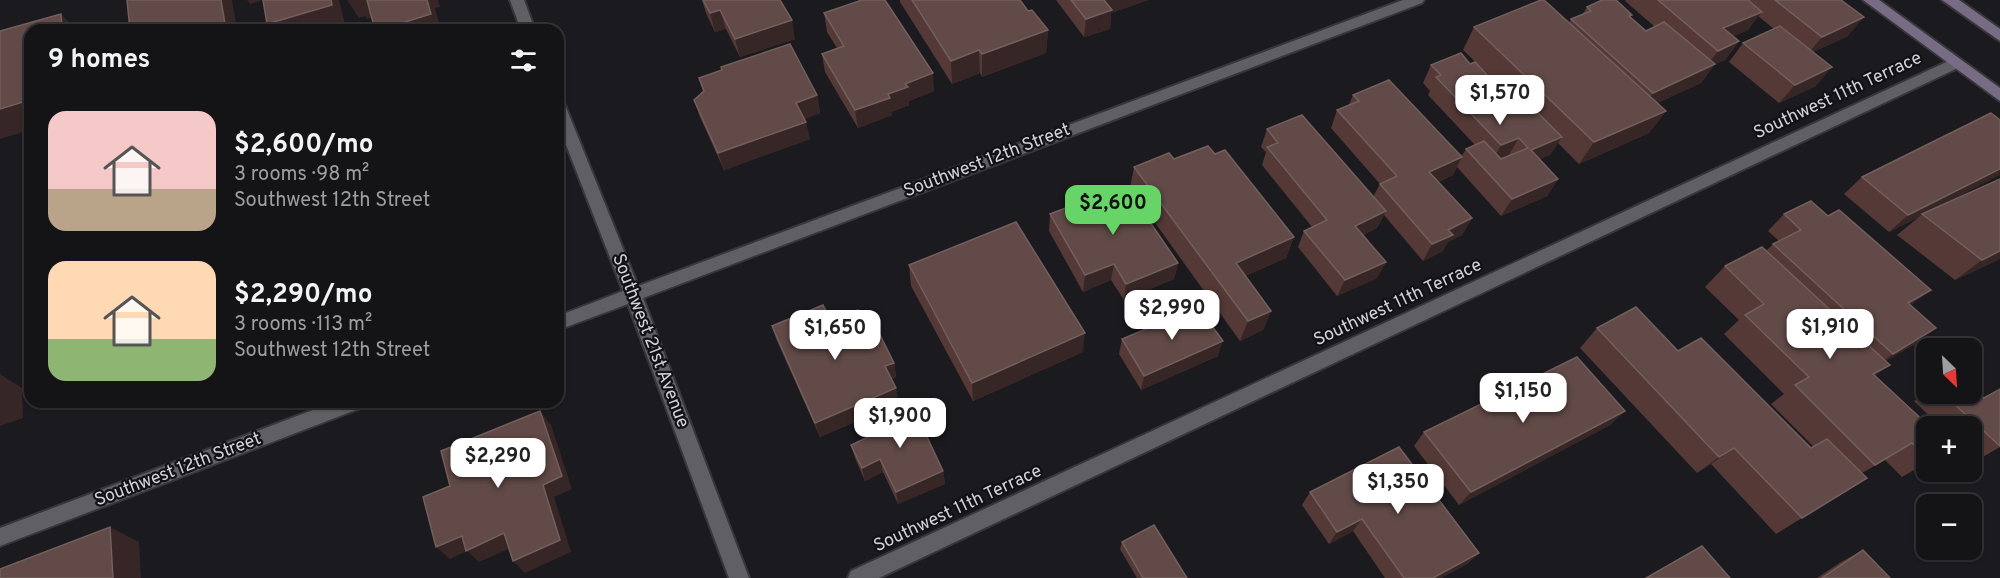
<!DOCTYPE html>
<meta charset="utf-8">
<style>
body{margin:0;font-family:Overpass,sans-serif;background:#1d1d20;color:#f1f3f6;height:100vh;display:flex;flex-direction:column;font-size:22px;white-space:nowrap}
*{box-sizing:border-box;margin:0}
p{font-size:20px;color:#9d9ea1}
.icon{flex:none;width:33px;height:33px;fill:none;stroke:currentColor;stroke-width:2;stroke-linecap:round;stroke-linejoin:round}
.map{position:relative;flex:1;overflow:hidden}
.details{position:absolute;left:24px;top:24px;width:540px;height:384px;display:flex;flex-direction:column;background:#141417;border-radius:18px;box-shadow:0 2px 4px #0004,0 0 0 2px #333336}
.details>*{flex:none}
.needle{width:39px;rotate:155deg}
.buttons{position:absolute;left:1916px;top:338px;display:grid;gap:12px}
.buttons a{display:grid;place-items:center;width:66px;height:66px;border-radius:12px;background:#141417;box-shadow:0 2px 4px #0004,0 0 0 2px #333336;font-size:30px}
.price{position:absolute;translate:-50% -51px;padding:0 14px;border-radius:12px;background:#fff;color:#222;font-size:20px;line-height:39px;filter:drop-shadow(0 2px 3px #0008)}
.price::after{content:'';position:absolute;left:50%;top:36px;width:18px;height:14px;margin-left:-9px;background:inherit;clip-path:polygon(0 0,100% 0,50% 100%)}
.price.on{background:#66d466;color:#111}
ul{padding:0;list-style:none}
li{display:flex;align-items:center;gap:18px;height:150px;padding:0 24px}
li span{display:grid;place-items:center;flex:none;width:168px;height:120px;border-radius:18px;color:#555}
li>.icon{margin-inline-start:auto}
span .icon{width:72px;height:72px;fill:#fffc;stroke-width:1}
li b{font-size:26px}
h2{display:flex;justify-content:space-between;align-items:center;height:72px;padding:0 24px;font-size:26px}
.map>svg:first-child{display:block}
</style>
<div class="map">
<svg width="2000" height="578" viewBox="0 0 2000 578">
<rect width="100%" height="100%" fill="#1b1a1f"/>
<g fill="none" stroke-linecap="round" stroke-linejoin="round">
<g stroke="#37363a" stroke-width="4">
<g id="minor">
<path d="M510,0H524L535,30H521Z"/>
<path d="M1403,0H1424L1422,3L643,298L749,578H729L628,304L558,330V316L623,291L558,124V100L563,101L565,105L638,286Z"/>
<path d="M1955,58L1960,59L1962,63L1960,67L879,578H848L851,571Z"/>
<path d="M334,402H364L361,408L0,546V528Z"/>
</g>
</g>
<g stroke="#37363a" stroke-width="4">
<g id="secondary">
<path d="M1863,0H1879L2000,88V101Z"/>
<path d="M1942,0H1959L2000,29V41Z"/>
</g>
</g>
<use href="#minor" fill="#5f5f64" fill-rule="evenodd"/>
<use href="#secondary" fill="#776c83" fill-rule="evenodd"/>
</g>
<g fill="#543936">
<path d="M702,0H780L795,39L740,57L726,29L715,32L706,13Z"/>
<path d="M900,0H1020L1028,11L1048,30L1046,53L982,77L980,73L952,84L900,2Z"/>
<path d="M1056,0H1148L1111,13L1110,29L1084,37Z"/>
<path d="M1626,0H1841L1848,36L1813,52L1816,86L1779,103L1729,62L1743,43L1774,29L1758,16L1748,30L1733,36L1739,41L1725,60L1715,64L1701,83L1657,103L1666,111L1649,133L1579,164L1558,143L1550,155L1539,159L1558,179L1547,196L1501,216L1457,167L1453,175L1438,182L1472,218L1462,235L1448,242L1443,251L1423,261L1384,215L1377,228L1363,235L1386,262L1377,278L1337,296L1298,247L1304,231L1312,227L1262,165L1266,152L1261,147L1267,129L1373,197L1380,184L1331,128L1337,110L1349,105L1353,95L1461,157L1466,149L1475,145L1428,95L1430,91L1423,83L1431,65L1470,64L1493,79L1463,50L1474,27L1569,23L1571,19L1582,15L1587,7L1632,15L1630,18L1646,31L1655,27L1625,1Z"/>
<path d="M824,13L934,91L909,101V105L891,112L892,115L858,128L825,72L822,54L837,48L827,32Z"/>
<path d="M699,78L817,95L820,113L804,119L810,139L724,170L700,117L694,100L703,91Z"/>
<path d="M1174,159L1294,237L1286,258L1245,276L1271,311L1263,330L1240,341L1130,188L1134,167Z"/>
<path d="M1862,177L1939,207L2000,259L1955,280L1897,235L1919,217L1889,232L1844,194Z"/>
<path d="M1129,198L1178,263L1174,279L1124,300L1111,280L1083,292L1049,231L1050,214Z"/>
<path d="M1784,214L1911,306L1915,344L1885,361L1890,365L1875,375L1926,439V463L1902,477L1885,460L1862,473L1867,478L1776,534L1711,464L1697,473L1580,348L1597,328L1678,351L1811,448L1814,447L1771,404L1784,394L1724,334L1739,320L1705,287L1725,266L1766,251L1773,244L1779,241L1768,231Z"/>
<path d="M909,265L1083,352L973,401L911,286Z"/>
<path d="M772,326L871,336L894,363L896,377L892,379L899,403L820,437L777,341Z"/>
<path d="M1122,339L1218,356L1141,390L1119,354Z"/>
<path d="M2000,389V447L1976,461L1971,455V426H1940L1914,401L1927,393H1971L1984,398Z"/>
<path d="M1625,411L1610,425L1459,505L1414,446L1424,432Z"/>
<path d="M876,420L943,471L945,484L898,504L883,472L865,481L855,458L851,445L879,433Z"/>
<path d="M1310,492L1479,553L1467,564L1441,578H1385L1353,531L1329,544L1302,505Z"/>
<path d="M1122,542L1187,578H1137L1120,549Z"/>
<path d="M1863,550L1890,578H1817L1841,562Z"/>
</g>
<g fill="#372626">
<path d="M221,0H232L237,30H226Z"/>
<path d="M247,0H264L250,4Z"/>
<path d="M331,0H339L345,24L323,30H272L267,24Z"/>
<path d="M347,0H368L378,16L367,19L365,16L359,18Z"/>
<path d="M427,0H438L440,7L435,8L441,30H379Z"/>
<path d="M1103,0H1148L1111,13L1110,29L1084,37L1086,19Z"/>
<path d="M720,10L726,29L715,32L710,13Z"/>
<path d="M1762,12L1748,30L1712,46L1723,28Z"/>
<path d="M61,14L76,30H62Z"/>
<path d="M1864,17L1848,36L1807,55L1822,37Z"/>
<path d="M792,20L795,39L740,57L735,39Z"/>
<path d="M1048,30L1046,53L982,77V54Z"/>
<path d="M1739,41L1725,60L1704,69L1718,51Z"/>
<path d="M979,50L980,73L952,84L951,61Z"/>
<path d="M1715,64L1701,83L1641,111L1653,93Z"/>
<path d="M1832,67L1816,86L1779,103L1795,85Z"/>
<path d="M933,73L934,91L909,101V105L891,112L892,115L858,128L855,110L888,94L905,84Z"/>
<path d="M817,95L820,113L800,121L796,103Z"/>
<path d="M30,100V130L0,139V109Z"/>
<path d="M1666,111L1649,133L1579,164L1594,142Z"/>
<path d="M806,122L810,139L724,170L718,153Z"/>
<path d="M1562,137L1550,155L1520,168L1531,150Z"/>
<path d="M1519,138L1508,156L1491,163L1501,145Z"/>
<path d="M1462,157L1453,175L1420,189L1429,172Z"/>
<path d="M2000,169V175L1923,215L1922,214L1919,217L1889,232L1908,215Z"/>
<path d="M1558,179L1547,196L1501,216L1512,199Z"/>
<path d="M1386,211L1377,228L1347,242L1355,226Z"/>
<path d="M1472,218L1462,235L1448,242L1443,251L1423,261L1432,244L1448,230Z"/>
<path d="M1294,237L1286,258L1229,283L1236,263Z"/>
<path d="M2000,251V259L1955,280L1982,260Z"/>
<path d="M1386,262L1377,278L1337,296L1345,280Z"/>
<path d="M1178,263L1174,279L1124,300L1126,284Z"/>
<path d="M1114,264L1111,280L1083,292L1085,275Z"/>
<path d="M1931,290L1910,306L1908,303Z"/>
<path d="M1271,311L1263,330L1240,341L1248,321Z"/>
<path d="M1936,328L1915,344L1872,369L1893,354Z"/>
<path d="M1085,333L1083,352L973,401L972,383Z"/>
<path d="M1223,341L1218,356L1141,390L1144,376Z"/>
<path d="M894,363L896,377L888,381L885,366Z"/>
<path d="M1890,365L1864,384L1873,374Z"/>
<path d="M0,374L22,388L23,418L0,426Z"/>
<path d="M896,388L899,403L820,437L815,423Z"/>
<path d="M540,411L551,425L572,489L554,497L571,552L525,573L513,561L543,485Z"/>
<path d="M1625,411L1610,425L1459,505L1471,492Z"/>
<path d="M1734,448L1711,464L1697,473L1719,457Z"/>
<path d="M880,459L883,472L865,481L862,468Z"/>
<path d="M943,471L945,484L898,504L896,492Z"/>
<path d="M1362,519L1353,531L1329,544L1337,532Z"/>
<path d="M110,527L139,542L141,578H113Z"/>
<path d="M504,533L517,545L479,562L467,551L450,559L436,547L462,536Z"/>
<path d="M1479,553L1467,564L1441,578H1433Z"/>
</g>
<g fill="#614a47" stroke="#735f5d" stroke-width="1.5">
<path d="M127,0H221L226,30H130Z"/>
<path d="M263,0H331L332,5L267,24Z"/>
<path d="M367,0H427L431,14L379,30H375Z"/>
<path d="M703,0H780L792,20L735,39L720,10L710,13Z"/>
<path d="M862,0H885L933,73L905,84L908,87L888,94L890,98L855,110L822,54L844,46L824,13Z"/>
<path d="M912,0H1020L1028,11L1032,10L1048,30L982,54L979,50L951,61Z"/>
<path d="M1071,0H1104L1112,10L1086,19Z"/>
<path d="M1541,0H1544L1666,111L1594,142L1474,27Z"/>
<path d="M1602,0H1616L1632,15L1629,16L1646,31L1664,22L1715,64L1653,93L1571,19L1591,11L1587,7Z"/>
<path d="M1658,0H1748L1762,12L1723,28L1739,41L1718,51Z"/>
<path d="M1775,0H1841L1864,17L1822,37Z"/>
<path d="M61,14L62,30H30V100L0,109V31Z"/>
<path d="M95,26L96,30H83Z"/>
<path d="M1780,26L1832,67L1795,85L1743,43Z"/>
<path d="M790,44L817,95L796,103L806,122L718,153L694,100L704,91L699,78L722,70L721,67Z"/>
<path d="M1461,53L1470,64L1475,62L1492,80L1496,78L1526,109L1532,107L1562,137L1531,150L1558,179L1512,199L1466,149L1484,141L1501,159L1528,148L1519,138L1501,145L1436,77L1441,75L1431,65Z"/>
<path d="M1389,80L1462,157L1429,172L1472,218L1448,230L1453,235L1432,244L1380,184L1397,176L1337,110L1359,101L1353,95Z"/>
<path d="M1991,113L2000,120V169L1908,215L1862,177Z"/>
<path d="M1302,115L1386,211L1355,226L1386,262L1345,280L1304,231L1327,220L1267,147L1278,143L1267,129Z"/>
<path d="M1208,146L1215,154L1225,150L1294,237L1236,263L1271,311L1248,321L1134,167L1169,153L1174,159Z"/>
<path d="M2000,179V251L1982,260L1922,214Z"/>
<path d="M1122,187L1129,198L1133,197L1178,263L1126,284L1114,264L1085,275L1050,214Z"/>
<path d="M1811,201L1828,216L1839,210L1931,290L1908,303L1936,328L1893,354L1773,244L1801,230L1784,214Z"/>
<path d="M1016,222L1085,333L972,383L909,265Z"/>
<path d="M1762,247L1890,365L1873,374L1929,426H1926V435L1924,436L1926,439V455L1912,443L1875,465L1795,385L1809,377L1745,315L1764,304L1725,266Z"/>
<path d="M823,305L831,321L858,310L871,336L879,333L894,363L885,366L896,388L815,423L772,326Z"/>
<path d="M1198,307L1223,341L1144,376L1122,339Z"/>
<path d="M1636,307L1678,351L1701,338L1811,448L1827,439L1867,478L1802,518L1734,448L1719,457L1597,328Z"/>
<path d="M1577,357L1625,411L1471,492L1424,432Z"/>
<path d="M1971,386L1984,398L2000,389V446L1942,393H1971Z"/>
<path d="M912,405L943,471L896,492L880,459L862,468L851,445L881,431L876,420Z"/>
<path d="M540,411L562,476L543,485L560,540L513,561L504,533L466,551L462,536L436,547L423,497L450,486L441,451Z"/>
<path d="M1399,447L1479,553L1433,578H1404L1362,519L1337,532L1310,492Z"/>
<path d="M1154,525L1187,578H1143L1122,542Z"/>
<path d="M110,527L113,578H0V569Z"/>
<path d="M1702,546L1730,578H1646Z"/>
<path d="M1863,550L1890,578H1822Z"/>
</g>
<g text-anchor="middle" dominant-baseline="central" stroke-width="4.5" stroke-linejoin="round" paint-order="stroke">
<g font-size="18" fill="#d2d1d4" stroke="#121115">
<text transform="translate(1838 96) rotate(-25)">Southwest 11th Terrace</text>
<text transform="translate(987 161) rotate(-21)">Southwest 12th Street</text>
<text transform="translate(1398 303) rotate(-25)">Southwest 11th Terrace</text>
<text transform="translate(650 341) rotate(69)">Southwest 21st Avenue</text>
<text transform="translate(178 470) rotate(-21)">Southwest 12th Street</text>
<text transform="translate(958 509) rotate(-25)">Southwest 11th Terrace</text>
</g>
</g>
</svg>
<div class="buttons">
<a><svg class="needle" viewBox="-14 -14 28 28"><path d="M0-13l5 13h-10z" fill="#e53935"/><path d="M0 13l5-13h-10z" fill="#9d9ea1"/></svg></a>
<a>+</a>
<a>−</a>
</div>
<b class="price" style="left:1500px;top:126px">$1,570</b>
<b class="price on" style="left:1113px;top:236px">$2,600</b>
<b class="price" style="left:1172px;top:341px">$2,990</b>
<b class="price" style="left:1830px;top:360px">$1,910</b>
<b class="price" style="left:835px;top:361px">$1,650</b>
<b class="price" style="left:1523px;top:424px">$1,150</b>
<b class="price" style="left:900px;top:449px">$1,900</b>
<b class="price" style="left:498px;top:489px">$2,290</b>
<b class="price" style="left:1398px;top:515px">$1,350</b>
<section class="details">
<h2>9 homes<svg class="icon" aria-label="filters" viewBox="0 0 24 24"><path d="M4 7h16M4 17h16"/><circle cx="9" cy="7" r="2"/><circle cx="15" cy="17" r="2"/></svg></h2>
<ul>
<li><span style="background:linear-gradient(#f6c9c9 65%,#b9a48a 0)"><svg class="icon" aria-label="home" viewBox="0 0 24 24"><path d="M3 11l9-7 9 7M6 9v11h12V9"/></svg></span><div><b>$2,600/mo</b><p>3 rooms · 98 m²</p><p>Southwest 12th Street</p></div></li>
<li><span style="background:linear-gradient(#ffd9b3 65%,#8fb573 0)"><svg class="icon" aria-label="home" viewBox="0 0 24 24"><path d="M3 11l9-7 9 7M6 9v11h12V9"/></svg></span><div><b>$2,290/mo</b><p>3 rooms · 113 m²</p><p>Southwest 12th Street</p></div></li>
</ul>
</section>
</div>
